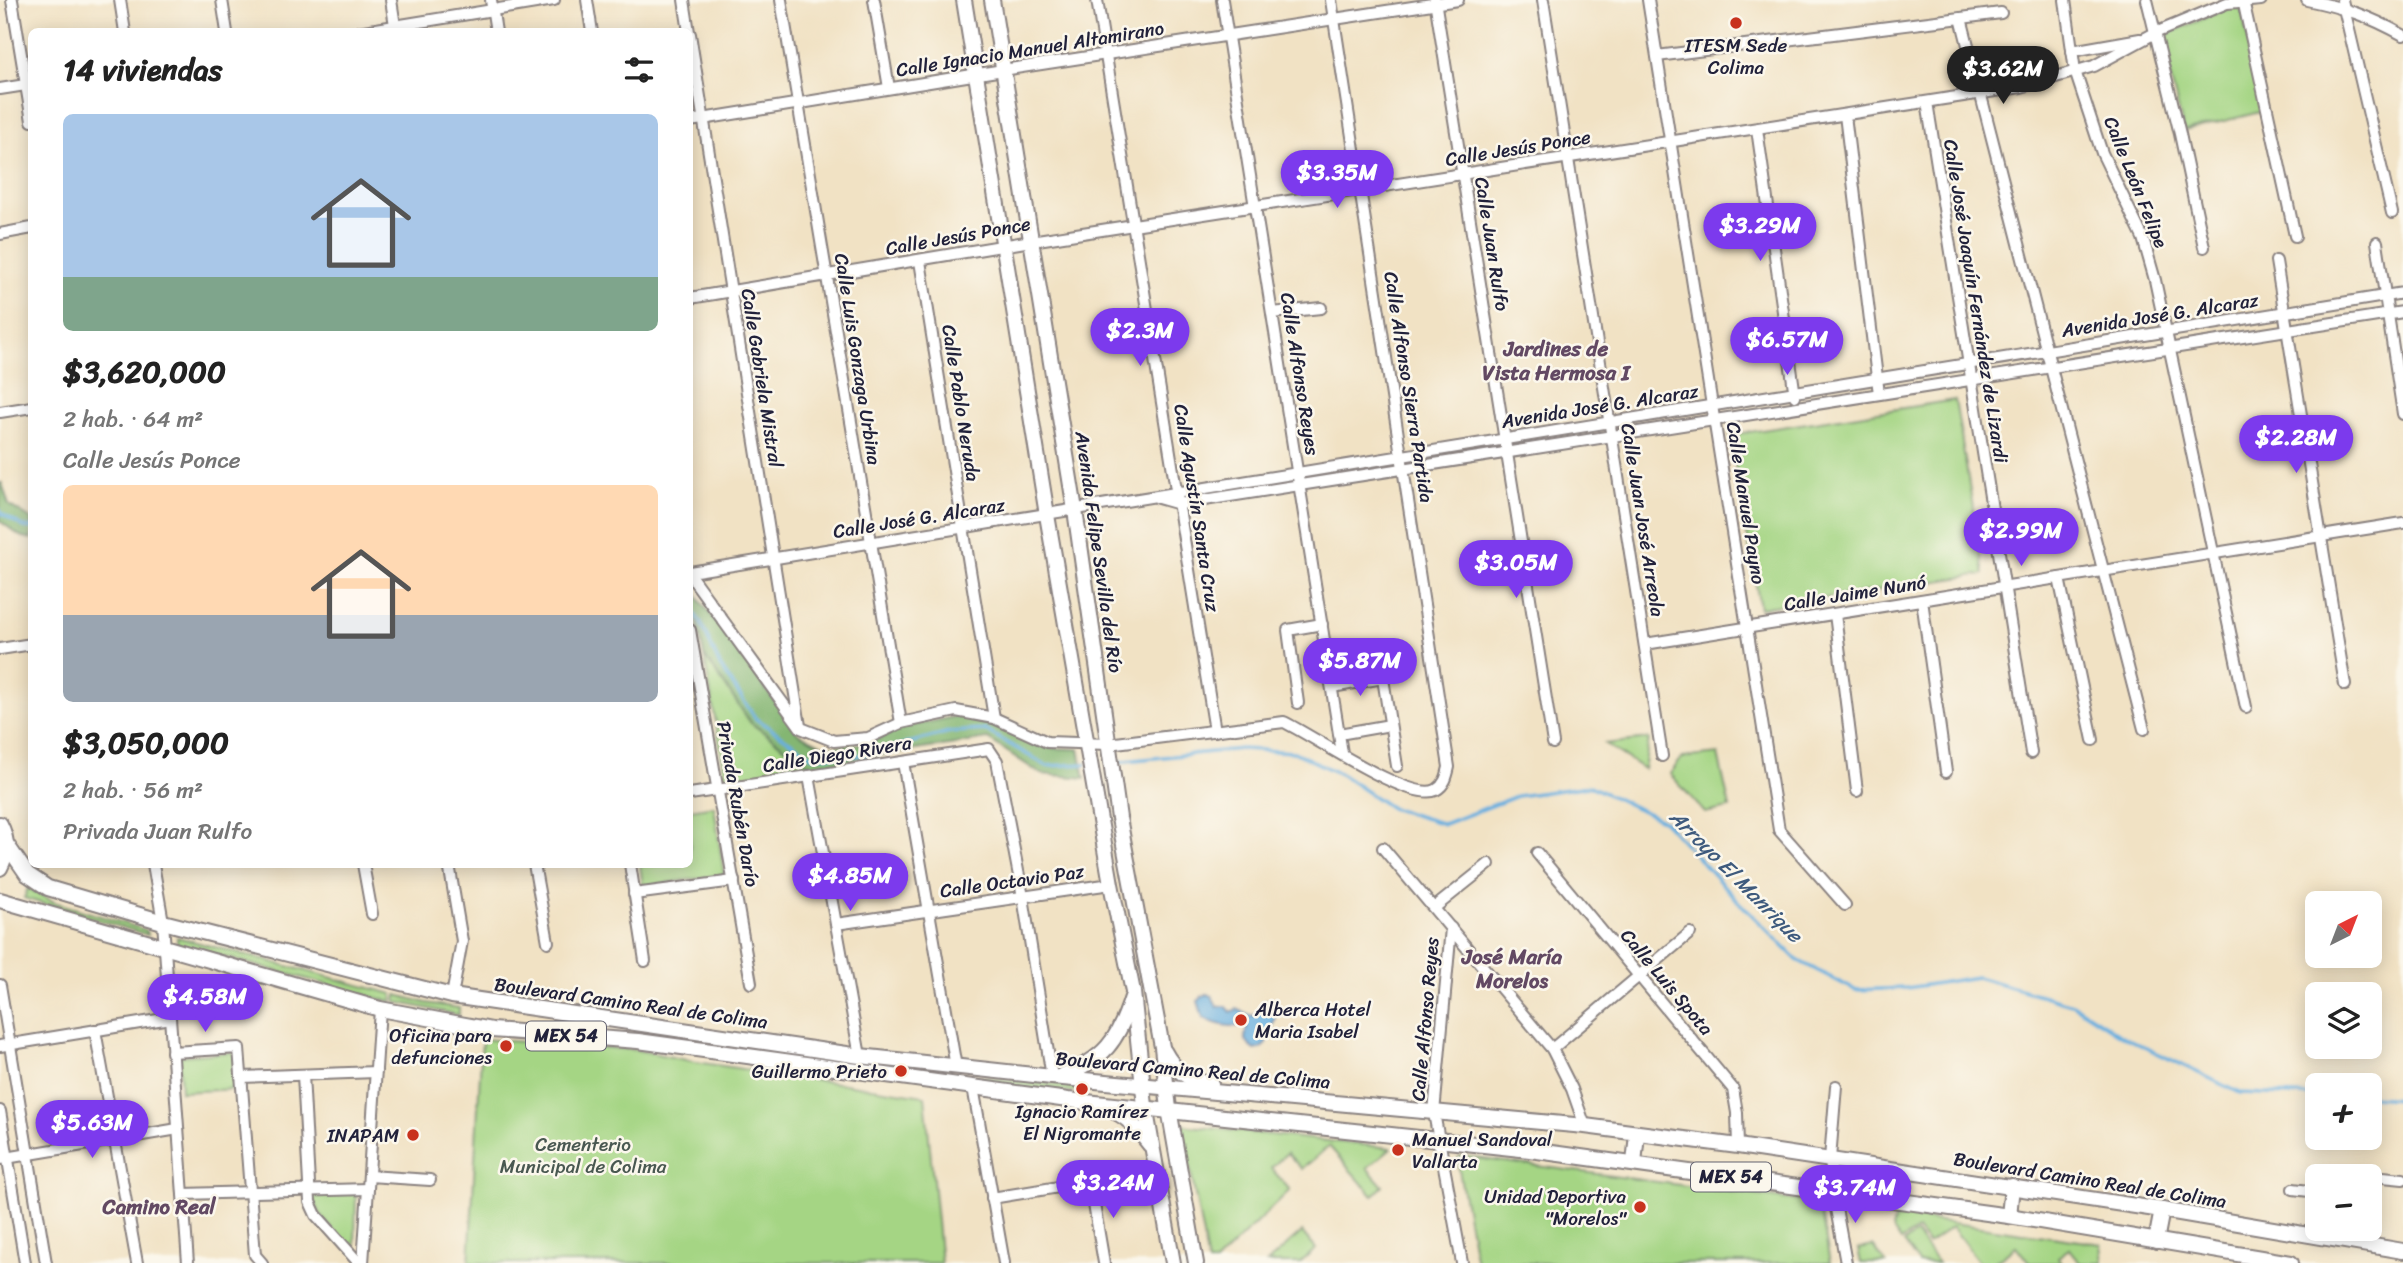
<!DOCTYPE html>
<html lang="es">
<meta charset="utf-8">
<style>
body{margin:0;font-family:Sriracha,sans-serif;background:#f6f6f6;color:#222;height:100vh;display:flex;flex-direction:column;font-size:26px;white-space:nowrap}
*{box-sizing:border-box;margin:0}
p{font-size:23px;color:#767676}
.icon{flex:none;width:38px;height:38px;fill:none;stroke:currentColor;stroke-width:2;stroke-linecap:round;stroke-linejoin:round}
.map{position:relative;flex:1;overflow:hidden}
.panel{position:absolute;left:28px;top:28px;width:665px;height:840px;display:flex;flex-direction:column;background:#fff;border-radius:10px;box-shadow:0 4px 18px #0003}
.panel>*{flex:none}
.needle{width:46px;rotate:42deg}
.buttons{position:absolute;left:2305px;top:891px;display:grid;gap:14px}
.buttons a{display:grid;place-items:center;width:77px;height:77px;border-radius:10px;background:#fff;box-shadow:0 4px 18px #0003;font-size:35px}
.price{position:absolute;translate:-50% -60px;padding:0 16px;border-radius:24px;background:#7c3aed;color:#fff;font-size:23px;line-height:46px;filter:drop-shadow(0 2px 4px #0008)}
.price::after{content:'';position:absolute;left:50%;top:42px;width:21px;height:16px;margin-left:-10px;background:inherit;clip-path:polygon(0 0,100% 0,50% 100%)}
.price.on{background:#222;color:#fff}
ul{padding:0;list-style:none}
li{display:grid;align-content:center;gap:14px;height:371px;padding:0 35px}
li span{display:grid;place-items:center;height:217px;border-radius:10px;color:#555}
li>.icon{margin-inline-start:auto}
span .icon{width:126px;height:126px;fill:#fffc;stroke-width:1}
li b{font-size:30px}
h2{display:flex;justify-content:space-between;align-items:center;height:84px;padding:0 35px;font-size:30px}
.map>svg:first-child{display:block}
</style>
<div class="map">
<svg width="2403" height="1263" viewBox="0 0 2403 1263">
<rect width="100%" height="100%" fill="#fbf7ec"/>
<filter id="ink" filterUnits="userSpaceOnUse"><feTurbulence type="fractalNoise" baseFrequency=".0143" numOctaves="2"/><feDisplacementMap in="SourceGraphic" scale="14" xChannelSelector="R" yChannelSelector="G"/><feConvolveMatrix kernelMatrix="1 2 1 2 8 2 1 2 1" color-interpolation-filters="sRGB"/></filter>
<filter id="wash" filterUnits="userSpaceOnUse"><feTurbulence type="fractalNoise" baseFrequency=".00686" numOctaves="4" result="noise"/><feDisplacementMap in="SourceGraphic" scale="28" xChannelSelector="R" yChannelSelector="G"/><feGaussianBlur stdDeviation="1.57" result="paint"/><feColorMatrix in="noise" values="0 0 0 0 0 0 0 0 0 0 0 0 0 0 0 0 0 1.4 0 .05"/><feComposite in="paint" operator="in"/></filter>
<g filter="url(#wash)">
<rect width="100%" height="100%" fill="#f1e2c4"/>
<g fill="#a5d584" stroke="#647c60" stroke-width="2">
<path d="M2228,8H2241L2264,111L2184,131L2160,37Z"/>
<path d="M1955,400L1984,574L1760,608L1730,435Z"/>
<path d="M704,655L751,723L811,766L732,780L725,775Z"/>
<path d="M1649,739L1644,769L1605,744Z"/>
<path d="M1718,754L1730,808L1705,813L1670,774L1682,758Z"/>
<path d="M714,806L724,875L643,886L640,865L690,864V810Z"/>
<path d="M28,888L54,902L146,930L148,935L24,898Z"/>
<path d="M177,937L393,994L392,1002L177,944Z"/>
<path d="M397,995L426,1003L459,1008V1015L396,1002Z"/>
<path d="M482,1039L637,1050L696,1062L925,1096L941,1263H469Z"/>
<path d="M234,1052L236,1089L181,1092L179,1056Z"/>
<path d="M941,1073L1085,1087L1084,1091L1073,1092L941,1080L938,1076Z"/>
<path d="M1182,1125L1391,1148L1367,1168L1383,1186L1373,1196L1329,1146L1302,1169L1287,1153L1271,1168L1290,1190L1215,1263H1208Z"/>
<path d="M1461,1156L1808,1202L1821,1213L1830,1263H1476L1457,1159Z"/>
<path d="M356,1192L355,1252C340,1236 313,1216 313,1193Z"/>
<path d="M1896,1215L2101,1244L2103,1263H2080L2069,1249L2058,1257L2061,1263H2029L2016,1246L1993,1263H1980L1952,1227L1928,1244L1917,1230L1901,1241L1892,1228Z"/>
<path d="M1302,1232L1316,1249L1300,1263H1267Z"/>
<path d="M1916,1234L1938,1263H1919L1904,1243Z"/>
<path d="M1873,1246L1886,1263H1861L1858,1249Z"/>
</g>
<g fill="#84b672" stroke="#536c56" stroke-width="2">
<path d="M0,483H2L9,505L31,519V539L20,536L0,521Z"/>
<path d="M690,587L798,733L826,747L869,743L906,727L958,716L993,723L1046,748L1079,749L1085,778L1041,774L988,739L811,766L751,723L704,655L697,623L690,613Z"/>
</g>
<path fill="#68afdf" stroke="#45688d" stroke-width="2" d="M1207,994L1212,996L1217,1007L1226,1006L1231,1012L1237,1009L1252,1016L1263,1012L1266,1001L1272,999C1282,1010 1274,1019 1271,1030C1268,1041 1267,1047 1255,1050L1249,1045L1245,1038L1247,1027L1245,1025C1231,1028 1215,1025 1203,1017L1198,1001L1202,996Z"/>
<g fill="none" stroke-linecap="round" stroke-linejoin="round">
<g stroke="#68afdf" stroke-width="3.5">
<path d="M0,510L1,513L24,527L32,528"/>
<path d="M690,608L700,621L720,666L756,719L812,756L866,755L949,732L985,730L1047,766L1086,764"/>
<path d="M1115,762L1241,749L1294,752L1342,775L1391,808L1444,824L1517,796L1590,786L1664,821L1735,898L1797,960L1855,990L1907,988L1977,977L2072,1004L2122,1036L2240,1093L2317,1096"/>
<path d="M2370,1097L2403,1099"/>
</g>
</g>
</g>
<g filter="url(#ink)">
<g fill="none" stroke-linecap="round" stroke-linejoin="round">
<g stroke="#8a8280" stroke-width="14">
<g id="minor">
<path d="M12,0L32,121"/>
<path d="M120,0L125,32"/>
<path d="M222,0L227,32"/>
<path d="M391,0L396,32"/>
<path d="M491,0L496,32"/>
<path d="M587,0L592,32"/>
<path d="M684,0L689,32"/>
<path d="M781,0L901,723"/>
<path d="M874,0L889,88"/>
<path d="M1097,0L1215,731"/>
<path d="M1222,0L1342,753"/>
<path d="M1435,0L1553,743"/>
<path d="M1543,0L1662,756"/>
<path d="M1648,0L1779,830L1845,905"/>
<path d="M2065,0L2075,71L2102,153L2143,238L2155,280L2246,707"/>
<path d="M2147,0L2180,134L2204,247"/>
<path d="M2243,0L2295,236"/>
<path d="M2307,0C2345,8 2369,16 2403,35"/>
<path d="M2342,0L2392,213"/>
<path d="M1961,18L2144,729"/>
<path d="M358,32L554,0"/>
<path d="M690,34L800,726"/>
<path d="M2072,51L2140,39"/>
<path d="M1657,56L2001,13"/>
<path d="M0,89L32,84"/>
<path d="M1927,102L2031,753"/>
<path d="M1845,115L1879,394"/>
<path d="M690,121L1003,70L1458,0"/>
<path d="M1757,129L1795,396"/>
<path d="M0,234L32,228"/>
<path d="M2377,242L2403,414"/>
<path d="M920,261L994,718"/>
<path d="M2276,261L2345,685"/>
<path d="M690,298L1031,241L2021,87L2094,66L2155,33L2227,3L2261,0"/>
<path d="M1272,313L1321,308"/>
<path d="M0,412L32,407"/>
<path d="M1158,498L1179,504L2403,312"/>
<path d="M690,572L2403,293"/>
<path d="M690,575L801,728L834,741L868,738L901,723L956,711L994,718L1047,742L1108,744L1284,722C1312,735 1410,803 1436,790C1445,785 1447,776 1449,767L1331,0"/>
<path d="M2059,578L2093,740"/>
<path d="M1922,600L1946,772"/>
<path d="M1835,614L1857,791"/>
<path d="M690,630L751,983"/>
<path d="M1645,644L2403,523"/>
<path d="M0,649L32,644"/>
<path d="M1381,666L1397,766"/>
<path d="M1332,687L1383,678"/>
<path d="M1298,703L1288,630L1322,624"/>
<path d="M1339,734L1390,725"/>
<path d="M903,762L956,1067"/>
<path d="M809,776L860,1056"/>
<path d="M690,794L989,749L997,761L1023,897L1052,1077"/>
<path d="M1383,848L1552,1049L1572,1089L1585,1126"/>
<path d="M1537,853L1733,1089L1737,1113L1738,1146"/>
<path d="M153,864L163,922L188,1263"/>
<path d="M363,864L372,914"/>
<path d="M449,864L462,941L452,996"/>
<path d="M534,864L548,942"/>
<path d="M630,864L645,961"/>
<path d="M634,894L734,881"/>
<path d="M1434,908L1489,864"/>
<path d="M836,924L1111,884"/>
<path d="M1451,928L1434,1113L1462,1263"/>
<path d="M0,985L46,1263"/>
<path d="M95,1030L137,1263"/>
<path d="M0,1046L170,1018"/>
<path d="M1552,1049L1690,933"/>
<path d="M172,1052L239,1048L255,1255L262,1263"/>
<path d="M303,1075L310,1202L316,1215L359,1263"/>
<path d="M241,1077L376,1072"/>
<path d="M1836,1086L1830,1159L1833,1192L1846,1263"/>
<path d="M973,1087L1004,1263"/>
<path d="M0,1111L25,1263"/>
<path d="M0,1159L178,1129"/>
<path d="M369,1176L430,1180"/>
<path d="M2370,1178L2373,1176L2403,1179"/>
<path d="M1090,1181L1104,1263"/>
<path d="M2293,1189L2317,1192"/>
<path d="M183,1194L368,1189"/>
<path d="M992,1198L1156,1171"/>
<path d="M363,1263L380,1009"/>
</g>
</g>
<g stroke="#8a8280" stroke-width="18">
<g id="major">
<path d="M964,0L1047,515L1111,884L1133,992L1145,1106L1173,1263"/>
<path d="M992,0L1075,510L1119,818L1162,1047L1169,1109L1196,1263"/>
<path d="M0,824C8,839 8,853 0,868"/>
<path d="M7,845L27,874L48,888L163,922L452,996L860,1056L1052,1077L1585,1126L1738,1146L2162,1210L2403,1251"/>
<path d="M0,900L380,1009L492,1030L638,1041L1068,1100L1530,1150L2009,1216L2291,1263"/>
<path d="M1164,1051C1175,1072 1189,1080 1211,1084"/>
<path d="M1061,1076C1105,1059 1118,1041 1132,997"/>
<path d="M1105,1108C1127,1115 1136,1127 1150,1145"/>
<path d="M1634,1163L1637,1134"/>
<path d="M2009,1216L2012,1186"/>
<path d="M2156,1241L2162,1210"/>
</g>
</g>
<use href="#minor" stroke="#fff" stroke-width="10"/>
<use href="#major" stroke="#fff" stroke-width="14"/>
</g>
</g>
<g fill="#c8321e" stroke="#fbf7ec" stroke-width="2.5">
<circle cx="1736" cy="23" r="7"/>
<circle cx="1241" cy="1020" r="7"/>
<circle cx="506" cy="1046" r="7"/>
<circle cx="901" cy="1071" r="7"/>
<circle cx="1082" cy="1089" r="7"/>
<circle cx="413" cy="1135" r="7"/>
<circle cx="1398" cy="1150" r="7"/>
<circle cx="1640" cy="1207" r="7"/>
</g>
<g text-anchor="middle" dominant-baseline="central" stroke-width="5" stroke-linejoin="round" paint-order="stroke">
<g fill="#fbf7ec" stroke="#636270" stroke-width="2">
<rect x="526" y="1021.5" width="80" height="29" rx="5"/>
<rect x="1691" y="1162.5" width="80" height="29" rx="5"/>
</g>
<g font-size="18" font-weight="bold" fill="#22223b">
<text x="566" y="1036">MEX 54</text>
<text x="1731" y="1177">MEX 54</text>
</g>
<g font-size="19" fill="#22223b" stroke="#fbf7ec" text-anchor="end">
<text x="1736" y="45" text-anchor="middle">ITESM Sede<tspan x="1736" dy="22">Colima</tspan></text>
<text x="1255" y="1009" text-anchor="start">Alberca Hotel<tspan x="1255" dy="22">Maria Isabel</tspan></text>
<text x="492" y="1035">Oficina para<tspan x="492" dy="22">defunciones</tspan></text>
<text x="887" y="1071">Guillermo Prieto</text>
<text x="1082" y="1111" text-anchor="middle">Ignacio Ramírez<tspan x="1082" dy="22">El Nigromante</tspan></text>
<text x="399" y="1135">INAPAM</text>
<text x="1412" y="1139" text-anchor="start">Manuel Sandoval<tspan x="1412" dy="22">Vallarta</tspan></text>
<text x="1626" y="1196">Unidad Deportiva<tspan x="1626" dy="22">"Morelos"</tspan></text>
</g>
<g font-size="19" fill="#22223b" stroke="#fbf7ec">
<text transform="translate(1030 49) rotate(-9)">Calle Ignacio Manuel Altamirano</text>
<text transform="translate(1518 148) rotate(-9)">Calle Jesús Ponce</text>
<text transform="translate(2136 182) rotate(68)">Calle León Felipe</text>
<text transform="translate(958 236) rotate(-10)">Calle Jesús Ponce</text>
<text transform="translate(1492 244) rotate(81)">Calle Juan Rulfo</text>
<text transform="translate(1976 301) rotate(81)">Calle José Joaquín Fernández de Lizardi</text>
<text transform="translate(2160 315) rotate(-9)">Avenida José G. Alcaraz</text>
<text transform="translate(858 359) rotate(81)">Calle Luis Gonzaga Urbina</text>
<text transform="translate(1300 374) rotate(81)">Calle Alfonso Reyes</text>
<text transform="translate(762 378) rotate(81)">Calle Gabriela Mistral</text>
<text transform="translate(1409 387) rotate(81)">Calle Alfonso Sierra Partida</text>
<text transform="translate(961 403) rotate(81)">Calle Pablo Neruda</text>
<text transform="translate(1600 406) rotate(-9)">Avenida José G. Alcaraz</text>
<text transform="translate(1746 503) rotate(81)">Calle Manuel Payno</text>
<text transform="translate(1197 508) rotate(81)">Calle Agustín Santa Cruz</text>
<text transform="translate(919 518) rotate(-9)">Calle José G. Alcaraz</text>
<text transform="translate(1643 520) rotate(81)">Calle Juan José Arreola</text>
<text transform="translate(1099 552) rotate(82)">Avenida Felipe Sevilla del Río</text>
<text transform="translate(1855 593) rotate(-9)">Calle Jaime Nunó</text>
<text transform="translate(837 754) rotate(-9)">Calle Diego Rivera</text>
<text transform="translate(738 804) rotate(80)">Privada Rubén Darío</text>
<text transform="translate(1012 881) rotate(-8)">Calle Octavio Paz</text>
<text transform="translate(1667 982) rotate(50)">Calle Luis Spota</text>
<text transform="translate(631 1003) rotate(8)">Boulevard Camino Real de Colima</text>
<text transform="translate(1425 1019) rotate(-85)">Calle Alfonso Reyes</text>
<text transform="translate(1193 1070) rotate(5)">Boulevard Camino Real de Colima</text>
<text transform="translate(2090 1180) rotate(9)">Boulevard Camino Real de Colima</text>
</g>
<g font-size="19" fill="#495851" stroke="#fbf7ec">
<text x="583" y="1144">Cementerio<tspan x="583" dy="22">Municipal de Colima</tspan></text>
</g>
<g font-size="21" font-weight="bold" fill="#624963" stroke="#fbf7ec">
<text x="1556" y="349">Jardines de<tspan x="1556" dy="24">Vista Hermosa I</tspan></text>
<text x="1512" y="957">José María<tspan x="1512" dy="24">Morelos</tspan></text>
<text x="159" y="1207">Camino Real</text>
</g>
<g font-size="21" font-style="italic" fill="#3e5a7d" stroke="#fbf7ec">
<text transform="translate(1736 876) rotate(45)">Arroyo El Manrique</text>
</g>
</g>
</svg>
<div class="buttons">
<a><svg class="needle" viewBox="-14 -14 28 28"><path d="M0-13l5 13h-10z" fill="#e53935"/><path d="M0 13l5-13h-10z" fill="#767676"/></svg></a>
<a><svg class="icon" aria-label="layers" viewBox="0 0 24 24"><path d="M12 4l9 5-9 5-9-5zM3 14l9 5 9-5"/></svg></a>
<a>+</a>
<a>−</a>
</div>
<b class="price on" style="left:2003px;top:106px">$3.62M</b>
<b class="price" style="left:1337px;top:210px">$3.35M</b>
<b class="price" style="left:1760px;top:263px">$3.29M</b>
<b class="price" style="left:1140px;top:368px">$2.3M</b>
<b class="price" style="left:1787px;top:377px">$6.57M</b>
<b class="price" style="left:2296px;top:475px">$2.28M</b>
<b class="price" style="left:2021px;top:568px">$2.99M</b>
<b class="price" style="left:1516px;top:600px">$3.05M</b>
<b class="price" style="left:1360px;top:698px">$5.87M</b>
<b class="price" style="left:850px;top:913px">$4.85M</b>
<b class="price" style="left:205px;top:1034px">$4.58M</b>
<b class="price" style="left:92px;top:1160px">$5.63M</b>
<b class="price" style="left:1113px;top:1220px">$3.24M</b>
<b class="price" style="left:1855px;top:1225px">$3.74M</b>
<section class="panel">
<h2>14 viviendas<svg class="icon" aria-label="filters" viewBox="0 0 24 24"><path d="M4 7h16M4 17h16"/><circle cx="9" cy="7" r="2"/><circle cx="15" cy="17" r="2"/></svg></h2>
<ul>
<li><span style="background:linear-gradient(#a9c7e8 75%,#7fa58c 0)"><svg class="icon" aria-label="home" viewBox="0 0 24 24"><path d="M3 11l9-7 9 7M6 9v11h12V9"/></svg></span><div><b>$3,620,000</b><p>2 hab. · 64 m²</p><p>Calle Jesús Ponce</p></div></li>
<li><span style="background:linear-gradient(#ffd9b3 60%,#9aa5b1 0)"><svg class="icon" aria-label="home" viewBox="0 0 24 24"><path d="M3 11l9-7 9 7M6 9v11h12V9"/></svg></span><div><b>$3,050,000</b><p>2 hab. · 56 m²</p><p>Privada Juan Rulfo</p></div></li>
</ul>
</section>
</div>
